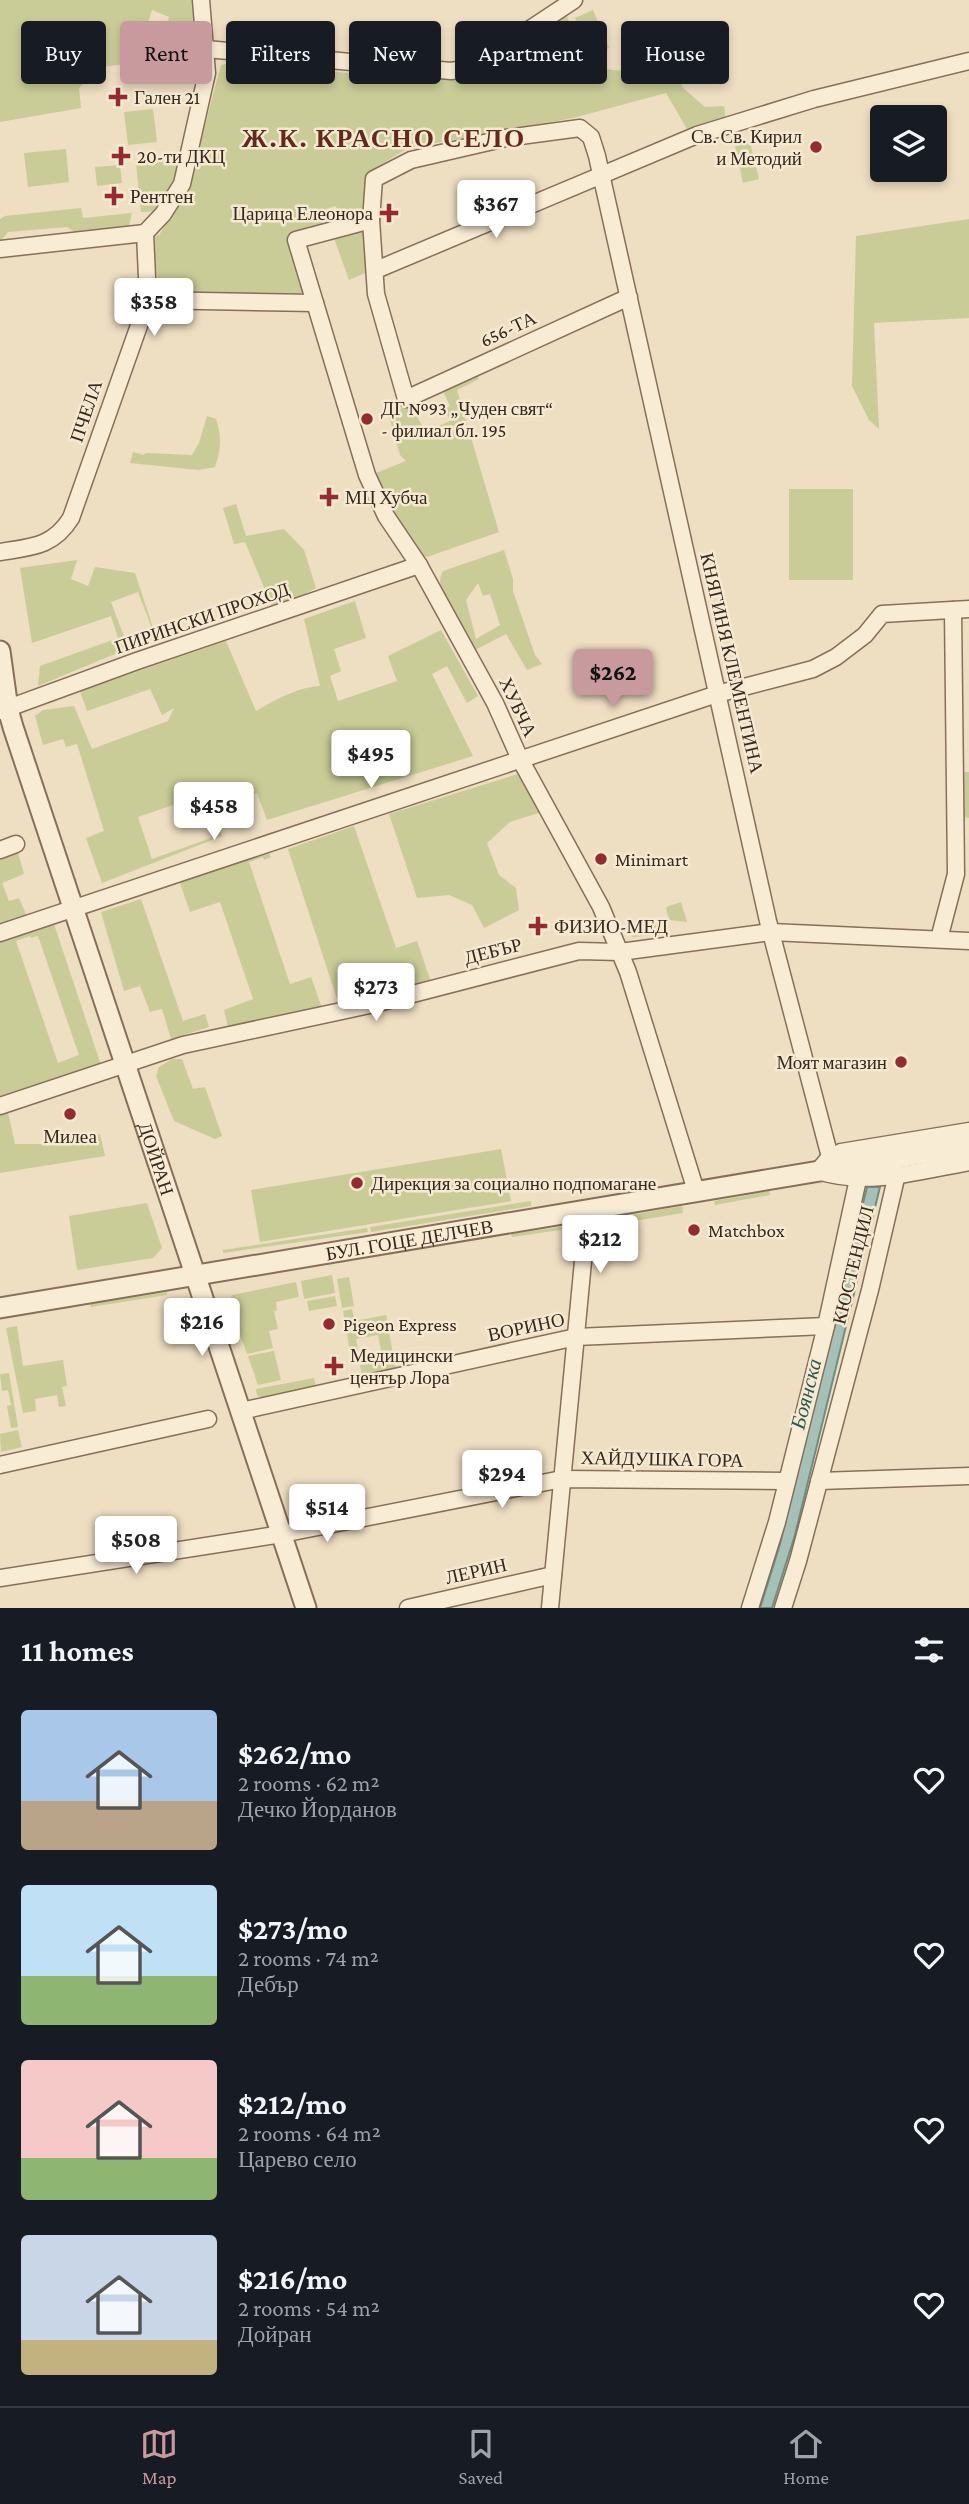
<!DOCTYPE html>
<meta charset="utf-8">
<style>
body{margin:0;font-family:"Crimson Pro",serif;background:#20242c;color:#f1f3f6;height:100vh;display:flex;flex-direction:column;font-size:26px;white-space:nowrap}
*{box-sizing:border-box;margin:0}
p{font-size:23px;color:#9ea1a6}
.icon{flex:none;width:38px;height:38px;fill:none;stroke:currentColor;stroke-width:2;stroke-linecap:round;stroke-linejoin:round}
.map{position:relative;height:1608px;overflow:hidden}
.panel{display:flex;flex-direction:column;background:#171b24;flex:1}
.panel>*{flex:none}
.hud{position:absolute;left:21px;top:21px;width:928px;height:63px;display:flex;gap:14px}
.controls{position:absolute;left:870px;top:105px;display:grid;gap:14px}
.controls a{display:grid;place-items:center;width:77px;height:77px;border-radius:7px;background:#171b24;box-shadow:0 4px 10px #0003;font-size:35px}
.price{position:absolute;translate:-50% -60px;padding:0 16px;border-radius:7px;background:#fff;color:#222;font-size:23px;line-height:46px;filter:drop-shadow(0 2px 4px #0008)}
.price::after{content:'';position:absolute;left:50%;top:42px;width:21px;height:16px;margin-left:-10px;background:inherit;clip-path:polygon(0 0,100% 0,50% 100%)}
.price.current{background:#c8999d;color:#111}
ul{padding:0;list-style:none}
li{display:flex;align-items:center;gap:21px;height:175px;padding:0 21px}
li span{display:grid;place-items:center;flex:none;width:196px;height:140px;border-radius:7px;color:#555}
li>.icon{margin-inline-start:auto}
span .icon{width:84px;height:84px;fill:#fffc;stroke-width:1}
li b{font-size:30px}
h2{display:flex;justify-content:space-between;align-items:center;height:84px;padding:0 21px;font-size:30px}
.chip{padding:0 24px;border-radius:7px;background:#171b24;box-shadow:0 4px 10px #0003;font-size:24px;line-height:63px}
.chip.current{background:#c8999d;color:#111}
.tabs{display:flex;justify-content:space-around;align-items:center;height:98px;border-top:2px solid #363941;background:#171b24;font-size:19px;color:#9ea1a6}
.tabs a{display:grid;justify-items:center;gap:4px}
.tabs .current{color:#c8999d}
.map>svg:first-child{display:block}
</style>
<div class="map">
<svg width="969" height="1608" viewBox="0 0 969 1608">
<rect width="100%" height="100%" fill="#eedec2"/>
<g fill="#c9cc96" fill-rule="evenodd">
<path d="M0,0H198V15L195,18L201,61L186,52L165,50L160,47L169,17L152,10L135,63L100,67L79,88L81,108L0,122Z"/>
<path d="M593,10L609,48L592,56L575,18Z"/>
<path d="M566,13L580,54L595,68L622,71L656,64L674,68L683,88L705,107L724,106L726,122L687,129L666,93L573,118L408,148L369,172L365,217L341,223L336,206L323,210L328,227L291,238L303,294L160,292L154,257L155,236L159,235L187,192L221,65L233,62L401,78L480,76Z"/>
<path d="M153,109L157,142L128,145L124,112Z"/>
<path d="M750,142L759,179L743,183L735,146Z"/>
<path d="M66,149L69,182L28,187L24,153Z"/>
<path d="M177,158V184L159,211L141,212L136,163Z"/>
<path d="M120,165L122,183L97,186L95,167Z"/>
<path d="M81,208L83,218L132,213L128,230L81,236L67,227L8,232L0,242V219L5,216Z"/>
<path d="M969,219V318L874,323L879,429L869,420L852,386L856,236Z"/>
<path d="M365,227L370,271L349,280L334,238Z"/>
<path d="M477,374L479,379L457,390L499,532L427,557L419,555L400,526L376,473L406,461L400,455L388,413L411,404L425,432L450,421L445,409L450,406L443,391Z"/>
<path d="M207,416L216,419C222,437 221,450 215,467L198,470L130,463L133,452L143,455L146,453L192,455L199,443Z"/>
<rect x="789" y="489" width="64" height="91"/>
<path d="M236,504L246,536L284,529L304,550L316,588L274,611L245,542L234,544L223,508Z"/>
<path d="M504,550L513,579V591L535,655L542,664L527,670L506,634L475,650C465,634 430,588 443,571ZM478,583L483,596L490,594L500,625L476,639L466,600Z"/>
<path d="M77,560L71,579L88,586L95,567L135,573L156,637L38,686L40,666L118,638L111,616L32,643L20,568ZM138,592L155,636L128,647L111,602Z"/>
<path d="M355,601L366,638L334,649L341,671L330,676L338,701L397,681L388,656L441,630L478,696L467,703L447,666L432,674L473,756L267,820L257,793L213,808L222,836L102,883L86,838L104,831L77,744L66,747L63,739L43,745L35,716L43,710L74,706L92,749L168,721L174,708L162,715L150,689L87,711L80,691L226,641L256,711C275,700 298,687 320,686L304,619ZM196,797L211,838L152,859L138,817Z"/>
<path d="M964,772H969V818L964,817Z"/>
<path d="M518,774L545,811L510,822L487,843L499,875L516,888L519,910L484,928L472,905L449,895L417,898L389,814Z"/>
<path d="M354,826L396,948L417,941L431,982L339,1005L288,849Z"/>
<path d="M17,849L24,874L2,883L9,901L19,898L28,919L0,928V855Z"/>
<path d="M267,849L271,857L264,860L263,857L249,862L290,984L311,977L323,1011L229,1032L224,1010L253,999L220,902L190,912L180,883Z"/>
<path d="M141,899L183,1021L205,1014L209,1027L171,1039L162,1009L150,1012L140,986L124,991L101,912Z"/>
<path d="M681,902L687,922L669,920L666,907Z"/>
<path d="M53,921L101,1065L0,1101V940ZM30,936L31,938L38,936L79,1055L58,1063L16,941Z"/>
<path d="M638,922L667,925L668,934L632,937Z"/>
<path d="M172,1059H182L193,1089L205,1087L222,1136L215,1139L174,1121L156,1076L159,1067Z"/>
<path d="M7,1108L15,1144H50L100,1134L105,1156L0,1173V1111Z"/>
<path d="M501,1149L511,1201L260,1242L251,1190Z"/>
<path d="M769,1191L770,1195L715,1205L714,1201Z"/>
<path d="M531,1201V1206L371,1232L370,1227Z"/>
<path d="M147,1203L162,1248L153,1258L77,1270L69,1216Z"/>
<path d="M682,1206L683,1213L603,1226L602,1220Z"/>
<path d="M573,1225L574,1228L512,1237L511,1234Z"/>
<path d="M367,1228L368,1232L223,1253V1250Z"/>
<path d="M332,1275L335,1293L304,1299L301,1281Z"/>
<path d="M349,1277L354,1306L342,1308L337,1279Z"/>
<path d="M296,1282L299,1297L276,1302L277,1310L274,1311L278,1329L269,1331L273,1348L247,1354L229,1304L232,1295Z"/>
<path d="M167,1292V1295L91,1307L90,1304Z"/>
<path d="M335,1296L337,1306L309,1311L307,1301Z"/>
<path d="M352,1309L355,1321L386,1315L396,1371L362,1377L360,1365L383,1360L378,1335L356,1339L358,1351L350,1352L343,1311Z"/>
<path d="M17,1326L23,1366L63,1360L67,1386L62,1387L66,1406L59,1407L57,1395L35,1399L36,1411L23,1413L6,1328Z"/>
<path d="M274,1351L281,1380L258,1385L248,1356Z"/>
<path d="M9,1373L18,1427L11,1428L7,1406L11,1405L8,1390L2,1391L0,1374Z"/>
<path d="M314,1378L317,1390L267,1401L257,1395L256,1389Z"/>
<path d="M18,1430L22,1447L1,1452L0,1434Z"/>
</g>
<path fill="#a5c0b6" stroke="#6c8e84" stroke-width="2" d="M867,1187H880L795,1535L772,1608H760L780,1544Z"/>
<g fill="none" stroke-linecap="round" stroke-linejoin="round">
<g stroke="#876f59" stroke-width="19">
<g id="minor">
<path d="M206,49L451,71L471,68L574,0"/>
<path d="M371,220L296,240L367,475L386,516L419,565L495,703L520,759L601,907L628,972L696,1191"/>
<path d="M0,249L145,233"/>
<path d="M376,270L697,135L814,99L969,61"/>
<path d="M629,297L406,399L376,294L371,220L374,179L411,160L506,138L580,128L591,137L597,156L768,921L830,1157"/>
<path d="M148,300L315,303"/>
<path d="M0,552C31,547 53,547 71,518L148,300L145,233L163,214L182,184L207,73L201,0"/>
<path d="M0,711L137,661L419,565"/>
<path d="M0,850L16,844"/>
<path d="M0,933L717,694L813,669L836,657L865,635L882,614L969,609"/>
<path d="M939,939L956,874L953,610"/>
<path d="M0,1106L183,1045L374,1004L579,951L620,952L771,932L969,941"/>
<path d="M969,1131L841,1152L830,1157L818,1171C869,1187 918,1171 969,1162"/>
<path d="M241,1411L576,1337L826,1326"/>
<path d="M0,1465L208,1419"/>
<path d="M819,1481L969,1476"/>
<path d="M0,1578L282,1534L562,1479L787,1481"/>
<path d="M408,1608L553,1575"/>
<path d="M550,1608L588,1209"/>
<path d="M750,1608L777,1522L826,1326L858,1179"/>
<path d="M783,1608L798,1561L870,1290L897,1174"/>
</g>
</g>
<g stroke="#876f59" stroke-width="23">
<g id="tertiary">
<path id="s1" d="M0,651L8,709L13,727L306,1608"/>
<path id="s2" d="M0,1308L969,1146"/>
</g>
</g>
<use href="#minor" stroke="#f9ecd5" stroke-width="16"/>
<use href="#tertiary" stroke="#f9ecd5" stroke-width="19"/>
</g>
<g fill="#962a31" stroke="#f5e9d2" stroke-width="2.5">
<path d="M114.5 86.5h7v7h7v7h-7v7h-7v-7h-7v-7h7z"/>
<circle cx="816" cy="147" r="7"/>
<path d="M117.5 145.5h7v7h7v7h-7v7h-7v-7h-7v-7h7z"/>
<path d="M110.5 185.5h7v7h7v7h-7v7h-7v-7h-7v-7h7z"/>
<path d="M385.5 202.5h7v7h7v7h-7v7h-7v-7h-7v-7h7z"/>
<circle cx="367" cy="419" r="7"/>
<path d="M325.5 486.5h7v7h7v7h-7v7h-7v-7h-7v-7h7z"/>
<circle cx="601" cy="859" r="7"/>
<path d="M534.5 915.5h7v7h7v7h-7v7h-7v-7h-7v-7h7z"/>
<circle cx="901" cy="1062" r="7"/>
<circle cx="70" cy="1114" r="7"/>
<circle cx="357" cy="1183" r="7"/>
<circle cx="694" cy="1230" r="7"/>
<circle cx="329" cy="1324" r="7"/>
<path d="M330.5 1355.5h7v7h7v7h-7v7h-7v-7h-7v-7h7z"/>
</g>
<g text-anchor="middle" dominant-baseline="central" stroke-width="5" stroke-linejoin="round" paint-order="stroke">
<g font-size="19" fill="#37281e" stroke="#f5e9d2" text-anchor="start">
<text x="134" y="97">Гален 21</text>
<text x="802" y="136" text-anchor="end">Св. Св. Кирил<tspan x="802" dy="22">и Методий</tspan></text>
<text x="137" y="156">20-ти ДКЦ</text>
<text x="130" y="196">Рентген</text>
<text x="373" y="213" text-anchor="end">Царица Елеонора</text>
<text x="381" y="408">ДГ №93 „Чуден свят“<tspan x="381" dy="22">- филиал бл. 195</tspan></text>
<text x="345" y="497">МЦ Хубча</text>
<text x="615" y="859">Minimart</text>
<text x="554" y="926">ФИЗИО-МЕД</text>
<text x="887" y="1062" text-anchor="end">Моят магазин</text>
<text x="70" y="1136" text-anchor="middle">Милеа</text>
<text x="371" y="1183">Дирекция за социално подпомагане</text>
<text x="708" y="1230">Matchbox</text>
<text x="343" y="1324">Pigeon Express</text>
<text x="350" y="1355">Медицински<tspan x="350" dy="22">център Лора</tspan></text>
</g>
<g font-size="19" fill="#37281e" stroke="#f5e9d2">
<text transform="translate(508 329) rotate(-25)">656-ТА</text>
<text transform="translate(86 411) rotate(-71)">ПЧЕЛА</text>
<text transform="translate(202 618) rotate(-19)">ПИРИНСКИ ПРОХОД</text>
<text transform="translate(732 663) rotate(77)">КНЯГИНЯ КЛЕМЕНТИНА</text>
<text transform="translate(518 707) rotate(65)">ХУБЧА</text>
<text transform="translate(493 951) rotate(-14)">ДЕБЪР</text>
<text stroke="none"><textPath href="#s1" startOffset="532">ДОЙРАН</textPath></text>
<text stroke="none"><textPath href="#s2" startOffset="415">БУЛ. ГОЦЕ ДЕЛЧЕВ</textPath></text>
<text transform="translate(853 1265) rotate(-76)">КЮСТЕНДИЛ</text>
<text transform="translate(526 1327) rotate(-12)">ВОРИНО</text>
<text transform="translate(662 1459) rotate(1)">ХАЙДУШКА ГОРА</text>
<text transform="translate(476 1571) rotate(-13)">ЛЕРИН</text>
</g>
<g font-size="21" font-style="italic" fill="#2d5752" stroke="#f5e9d2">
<text transform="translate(806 1394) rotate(-76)">Боянска</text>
</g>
<g font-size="26" font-weight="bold" letter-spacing="2" fill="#64281d" stroke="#f5e9d2">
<text x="384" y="138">Ж.К. КРАСНО СЕЛО</text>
</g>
</g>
</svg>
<div class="controls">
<a><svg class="icon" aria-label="layers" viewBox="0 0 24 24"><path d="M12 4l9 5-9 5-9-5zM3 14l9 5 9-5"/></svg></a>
</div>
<b class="price" style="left:496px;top:240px">$367</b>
<b class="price" style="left:154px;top:338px">$358</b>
<b class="price current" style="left:613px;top:709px">$262</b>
<b class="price" style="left:371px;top:790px">$495</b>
<b class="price" style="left:214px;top:842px">$458</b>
<b class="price" style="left:376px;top:1023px">$273</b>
<b class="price" style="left:600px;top:1275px">$212</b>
<b class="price" style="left:202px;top:1358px">$216</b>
<b class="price" style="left:502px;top:1510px">$294</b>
<b class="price" style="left:327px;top:1544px">$514</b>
<b class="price" style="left:136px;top:1576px">$508</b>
<div class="hud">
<a class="chip">Buy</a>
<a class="chip current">Rent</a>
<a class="chip">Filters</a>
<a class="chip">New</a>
<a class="chip">Apartment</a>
<a class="chip">House</a>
</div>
</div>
<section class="panel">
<h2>11 homes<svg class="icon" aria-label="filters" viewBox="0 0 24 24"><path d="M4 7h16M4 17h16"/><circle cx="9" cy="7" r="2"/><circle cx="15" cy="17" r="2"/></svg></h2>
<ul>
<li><span style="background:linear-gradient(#a9c7e8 65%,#b9a48a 0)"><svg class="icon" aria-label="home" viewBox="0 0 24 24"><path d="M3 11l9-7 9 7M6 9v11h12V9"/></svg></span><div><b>$262/mo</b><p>2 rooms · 62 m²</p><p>Дечко Йорданов</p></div><svg class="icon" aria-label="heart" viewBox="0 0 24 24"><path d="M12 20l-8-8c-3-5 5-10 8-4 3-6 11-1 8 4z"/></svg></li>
<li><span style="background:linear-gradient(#bfe0f5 65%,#8fb573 0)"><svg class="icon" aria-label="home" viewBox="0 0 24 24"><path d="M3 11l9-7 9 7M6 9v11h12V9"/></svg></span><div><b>$273/mo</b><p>2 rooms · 74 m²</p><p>Дебър</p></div><svg class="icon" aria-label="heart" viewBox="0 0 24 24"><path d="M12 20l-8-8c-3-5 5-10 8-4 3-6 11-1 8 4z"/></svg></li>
<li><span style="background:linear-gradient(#f6c9c9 70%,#8fb573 0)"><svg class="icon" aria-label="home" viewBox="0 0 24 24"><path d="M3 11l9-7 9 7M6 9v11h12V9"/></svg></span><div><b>$212/mo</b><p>2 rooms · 64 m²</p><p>Царево село</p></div><svg class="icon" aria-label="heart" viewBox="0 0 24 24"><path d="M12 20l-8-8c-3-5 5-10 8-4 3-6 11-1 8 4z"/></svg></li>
<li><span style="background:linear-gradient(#c9d6e8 75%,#c2b280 0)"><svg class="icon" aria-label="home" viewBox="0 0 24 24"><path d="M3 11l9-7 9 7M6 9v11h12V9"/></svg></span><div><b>$216/mo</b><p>2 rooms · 54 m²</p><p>Дойран</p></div><svg class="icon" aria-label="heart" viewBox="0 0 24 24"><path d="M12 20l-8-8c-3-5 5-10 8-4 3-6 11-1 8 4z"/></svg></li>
</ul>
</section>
<nav class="tabs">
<a class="current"><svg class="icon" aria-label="map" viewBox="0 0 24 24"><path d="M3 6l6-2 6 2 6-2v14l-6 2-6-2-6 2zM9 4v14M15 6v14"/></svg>Map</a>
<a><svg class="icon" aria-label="saved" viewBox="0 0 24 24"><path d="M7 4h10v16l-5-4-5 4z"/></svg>Saved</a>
<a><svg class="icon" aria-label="home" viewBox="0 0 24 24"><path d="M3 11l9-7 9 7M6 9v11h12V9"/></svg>Home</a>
</nav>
